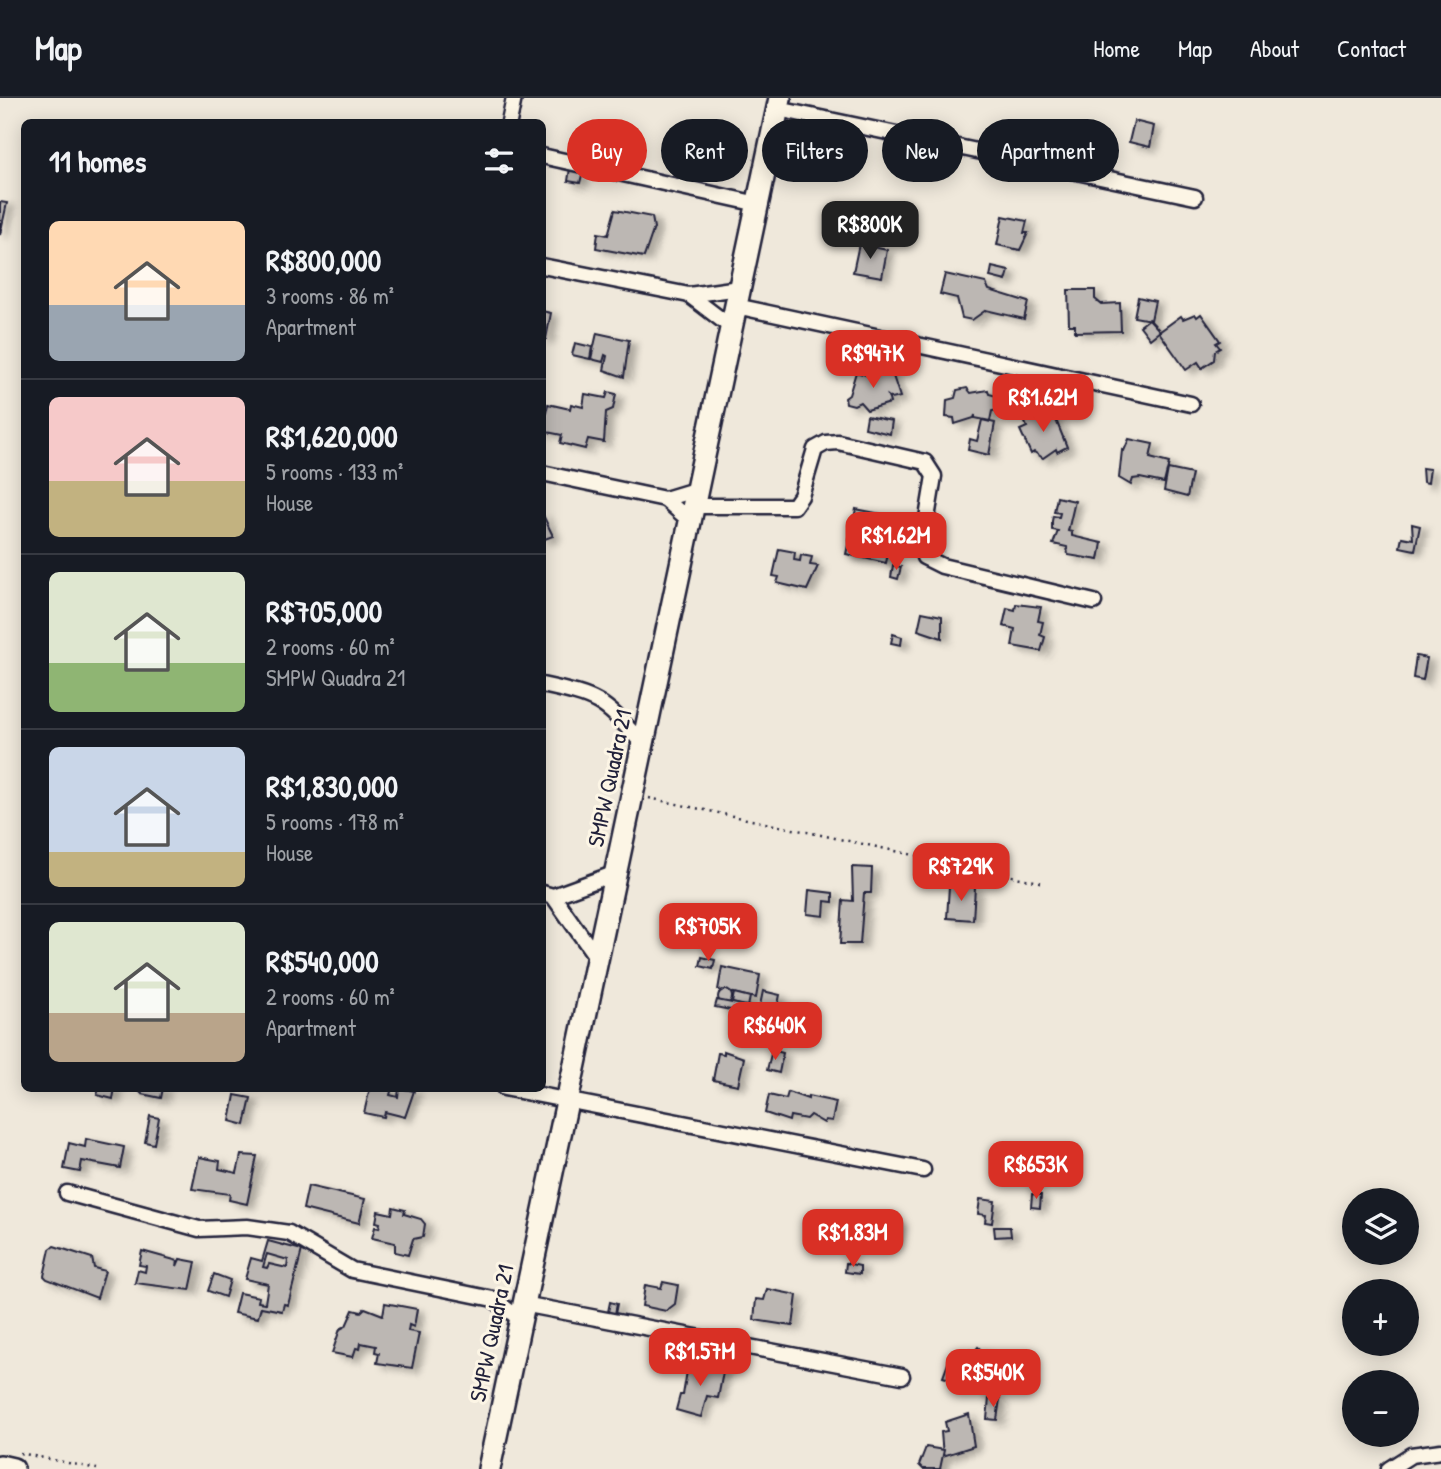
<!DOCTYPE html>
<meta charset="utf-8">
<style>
body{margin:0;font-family:"Patrick Hand",sans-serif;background:#20242c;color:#f1f3f6;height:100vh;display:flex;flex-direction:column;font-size:26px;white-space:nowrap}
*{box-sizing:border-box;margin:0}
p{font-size:23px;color:#9ea1a6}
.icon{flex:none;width:38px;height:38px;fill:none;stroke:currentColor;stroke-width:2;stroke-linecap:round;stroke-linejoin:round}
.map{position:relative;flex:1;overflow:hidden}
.drawer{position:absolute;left:21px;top:21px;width:525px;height:973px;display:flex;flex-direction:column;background:#171b24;border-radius:10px;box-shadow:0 4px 18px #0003}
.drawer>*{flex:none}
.top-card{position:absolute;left:567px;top:21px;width:665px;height:63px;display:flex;gap:14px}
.controls{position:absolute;left:1342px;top:1090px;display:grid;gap:14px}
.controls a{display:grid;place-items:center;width:77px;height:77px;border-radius:50%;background:#171b24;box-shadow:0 4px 18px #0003;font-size:35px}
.price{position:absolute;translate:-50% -60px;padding:0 16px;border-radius:14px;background:#d93025;color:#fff;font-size:23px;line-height:46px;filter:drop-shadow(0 2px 4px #0008)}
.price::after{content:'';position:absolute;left:50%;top:42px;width:21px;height:16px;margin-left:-10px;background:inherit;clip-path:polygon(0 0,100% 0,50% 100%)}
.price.current{background:#222;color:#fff}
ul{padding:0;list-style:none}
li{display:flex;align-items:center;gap:21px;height:175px;padding:0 28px}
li+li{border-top:2px solid #363941}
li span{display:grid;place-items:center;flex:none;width:196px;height:140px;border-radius:10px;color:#555}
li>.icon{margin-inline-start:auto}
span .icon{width:84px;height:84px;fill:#fffc;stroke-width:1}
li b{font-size:30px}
h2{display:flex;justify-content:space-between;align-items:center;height:84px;padding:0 28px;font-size:30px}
.chip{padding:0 24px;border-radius:32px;background:#171b24;box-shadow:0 4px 18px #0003;font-size:24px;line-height:63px}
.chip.current{background:#d93025;color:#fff}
header{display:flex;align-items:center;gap:42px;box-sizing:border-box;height:98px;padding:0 35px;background:#171b24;border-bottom:2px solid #363941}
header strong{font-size:33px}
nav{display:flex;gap:38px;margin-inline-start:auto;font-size:24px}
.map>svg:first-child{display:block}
</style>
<header>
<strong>Map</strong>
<nav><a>Home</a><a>Map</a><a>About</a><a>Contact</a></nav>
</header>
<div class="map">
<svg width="1441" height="1371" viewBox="0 0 1441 1371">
<defs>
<filter id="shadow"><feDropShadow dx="7" dy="4" stdDeviation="3.5" flood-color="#0004"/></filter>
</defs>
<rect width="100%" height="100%" fill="#efe8db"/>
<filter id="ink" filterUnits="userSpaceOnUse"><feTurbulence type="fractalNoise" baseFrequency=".0143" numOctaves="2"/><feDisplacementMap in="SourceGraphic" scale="14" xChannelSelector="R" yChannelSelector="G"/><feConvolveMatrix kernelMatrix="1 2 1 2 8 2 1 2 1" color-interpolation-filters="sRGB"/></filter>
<g filter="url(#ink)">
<g fill="#bcb7b3" stroke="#22223b" stroke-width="2" fill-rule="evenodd" filter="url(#shadow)">
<path d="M1134,23L1154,28L1150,49L1129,44Z"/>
<path d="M570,70L583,73L580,85L568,83Z"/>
<path d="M0,104L7,105L0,137Z"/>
<path d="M615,112L652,119L654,130L644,159L596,150L598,135L608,137Z"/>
<path d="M1003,118L1027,123L1024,135H1028L1020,152L997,147Z"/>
<path d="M859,146L887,152L882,179L853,174Z"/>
<path d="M992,169L1009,173L1006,183L990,179Z"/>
<path d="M945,176L986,185L989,192L1028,204L1024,221L986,212L972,222L962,220L957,200L940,196Z"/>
<path d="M1068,192H1095V201L1101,206L1120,205L1121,233L1075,234V227H1069Z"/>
<path d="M1138,199L1155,203L1151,222L1134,219Z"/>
<path d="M542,213L551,215L546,241L542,240Z"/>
<path d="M1195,216L1197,219L1201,216L1220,243L1216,245L1220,250L1215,253L1214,262L1202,270L1198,264L1186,272L1159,234L1181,218L1183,221Z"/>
<path d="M1149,221L1160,233L1150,241L1140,228Z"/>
<path d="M597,235L629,242L624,279L604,272L607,258L605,257L603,264L591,261Z"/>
<path d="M575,245L592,249L590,261L572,257Z"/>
<path d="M891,272L900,299L892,301L888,298L890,305L867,312L860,304L854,307L846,305L845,300L849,297L856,274L873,279Z"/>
<path d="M967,290L971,295L988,292L989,296L1001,299L998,312L992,313L990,323L975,320V317L974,320L955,326L954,320L946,319L947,302L955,300L957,292Z"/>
<path d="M608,294L616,296L613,311L606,314L604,344L588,341L585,351L560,345L562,337L542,333L548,306L570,311L571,306L583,309L585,296L606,300Z"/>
<path d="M1041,312L1043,317H1054L1067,349L1057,354L1056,351L1043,360L1034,354L1031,356L1020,332L1027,329L1023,320Z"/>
<path d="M867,318L892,323L890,336L865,330Z"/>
<path d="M982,322L995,325L989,357L968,352L970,341L977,343Z"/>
<path d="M1129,341L1153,346L1150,360L1169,365L1164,385L1140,380L1133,381L1131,387L1119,380L1122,352L1124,353Z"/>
<path d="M1422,370L1430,371L1428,385L1423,384Z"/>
<path d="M1168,371L1192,376L1187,399L1164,393Z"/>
<path d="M1057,399L1075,403L1068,433L1072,434V438L1102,445L1099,462L1068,457L1067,449L1053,446L1058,433L1052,432V423L1053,418L1059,419L1060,415L1054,414Z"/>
<path d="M856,411L896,419L886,465L846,456Z"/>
<path d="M542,415L553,438L542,442Z"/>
<path d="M1412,426L1420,428L1415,452L1400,449L1402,439L1413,441Z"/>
<path d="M779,451L795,454L794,462L800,463L801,457L812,459L810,467L818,468L807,492L777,485L779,479L773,478Z"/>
<path d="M893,467L901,469L898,481L891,479Z"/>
<path d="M1016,506L1041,509L1038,523L1043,524L1040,537L1045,539L1041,553L1012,548L1015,531L1003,528L1007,510L1015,512Z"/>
<path d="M922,514L942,518V540L918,532Z"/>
<path d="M893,536L902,539L901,547L891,545Z"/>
<path d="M1416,558L1427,560L1423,582L1413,580Z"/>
<path d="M852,769L872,770L871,795H864L860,846H840L843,802L853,803Z"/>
<path d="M949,788L975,789L973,822L947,820Z"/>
<path d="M809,792L833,795V804L825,803L824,818L807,816Z"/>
<path d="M702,859L715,862L713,871L700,868Z"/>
<path d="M722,869L760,877L756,900L718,892Z"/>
<circle cx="725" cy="899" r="7"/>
<path d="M763,893L780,897L775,920L758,917Z"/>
<path d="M734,895L750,899L748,909L732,905Z"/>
<path d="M717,902L752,909L751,916L715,909Z"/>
<path d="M772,952L783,955L779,975L767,972Z"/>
<path d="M724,953L744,960L738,987L713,982L718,955L724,956Z"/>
<path d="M99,990H115L113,1001L97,997Z"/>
<path d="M136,990H163L161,1000L142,996Z"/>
<path d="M370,990H392L390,997L398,999L399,990L414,993L405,1019L385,1014L384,1019L364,1015Z"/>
<path d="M788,994L808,1001V998L836,1004L832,1023L825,1022L824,1025L810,1017L806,1021L790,1018L789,1023L765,1015L769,997L786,1001Z"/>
<path d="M235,997L251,1000L245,1027L230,1023Z"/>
<path d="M150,1018L159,1020L154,1046L145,1044Z"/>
<path d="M86,1041L124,1049L120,1070L82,1063L80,1074L64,1071L69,1045L85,1049Z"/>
<path d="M241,1057L257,1058L247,1106L229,1102L230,1096L192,1091L199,1059L220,1063L219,1071L237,1075Z"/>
<path d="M308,1088L365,1101L359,1125L303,1111Z"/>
<path d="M1032,1096L1041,1097L1040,1110L1031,1109Z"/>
<path d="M980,1101L995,1103L992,1125L985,1124L986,1117L978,1116Z"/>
<path d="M393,1109L405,1112L404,1116L421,1121L425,1126L423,1139L413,1141L408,1157L395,1154V1145L372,1140L375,1129L379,1130L380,1125L376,1124L378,1113L392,1116Z"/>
<path d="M876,1119L900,1124L894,1146L871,1142Z"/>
<path d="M994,1129H1010L1011,1138L995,1139Z"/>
<path d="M268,1143L302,1152L288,1207L284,1206L282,1213L261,1209L258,1220L234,1215L239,1195L259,1199L258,1204L265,1205L268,1186L245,1181L251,1160L262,1163ZM267,1156L288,1162L287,1170L269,1166L267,1170L263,1169Z"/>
<path d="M54,1148L92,1160L94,1170L105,1173L97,1200L47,1181L44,1178L50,1151Z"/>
<path d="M142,1153L178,1163L177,1168L180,1161L196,1164L190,1192L135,1185L138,1172L145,1174L146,1168L139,1167Z"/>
<path d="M846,1165L860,1168V1176L845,1174Z"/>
<path d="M214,1176L230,1182L225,1199L208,1193Z"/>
<path d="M663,1184L678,1187L675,1206L666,1213L642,1208L645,1187L661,1190Z"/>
<path d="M767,1191L797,1197L793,1228L754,1222L756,1201L764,1202Z"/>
<path d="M610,1204L617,1206L615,1216L608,1214Z"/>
<path d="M385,1205L417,1211L414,1229L409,1227L408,1233L419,1235L412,1270L377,1265L379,1255L375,1254L376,1248L361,1245L360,1251L356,1250L353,1259L332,1255L340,1231L346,1228L353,1212L361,1214L365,1210L383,1217Z"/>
<path d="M978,1249L987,1258L982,1273L992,1277L985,1296L978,1293L979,1290L943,1279L951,1257L966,1263L970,1252L974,1254Z"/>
<path d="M688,1267L724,1269L718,1300L707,1298L701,1319L676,1312L680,1297H683Z"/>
<path d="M989,1300L1000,1301L997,1322L987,1321Z"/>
<path d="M969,1316L974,1348L943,1358L941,1334L947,1333L945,1324Z"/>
<path d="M926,1349L944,1352L940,1371H923L919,1367Z"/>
</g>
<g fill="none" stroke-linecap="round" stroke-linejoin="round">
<g stroke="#22223b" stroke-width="19">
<g id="street">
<path d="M778,11L1195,99"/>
<path d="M509,24L514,0"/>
<path d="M542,58L758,106"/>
<path d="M542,168L689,197L739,190"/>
<path d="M689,197L731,229"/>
<path d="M736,208L1191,306"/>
<path d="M542,375L665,401L698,391"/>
<path d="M665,401L691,424"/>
<path d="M694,408H794L801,398L815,351L826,345L838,344L925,364L934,378L923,444L924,459L942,468L1094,504"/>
<path d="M542,587C602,600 602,602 643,646"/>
<path d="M542,795L553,798L616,775"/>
<path d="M553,798L597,860"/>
<path d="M504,990L923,1072"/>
<path d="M67,1095L199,1131L247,1129L289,1135L352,1172L493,1201L520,1221"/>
<path d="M523,1206L902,1278"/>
<path d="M1389,1371L1411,1357L1441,1353"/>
</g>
</g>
<g stroke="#22223b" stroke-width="26">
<g id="secondary">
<path d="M0,1368L13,1371"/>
<path d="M489,1371L780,0"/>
</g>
</g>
<g stroke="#22223b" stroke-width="2.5" stroke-dasharray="2 5" stroke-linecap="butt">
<path d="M649,700L1044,785"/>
<path d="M20,1355L97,1371"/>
</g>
<use href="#street" stroke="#fcf5e5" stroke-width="14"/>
<use href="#secondary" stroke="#fcf5e5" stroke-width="21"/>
</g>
</g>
<g text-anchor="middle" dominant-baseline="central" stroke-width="6" stroke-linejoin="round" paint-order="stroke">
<g font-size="23" fill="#22223b" stroke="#fcf5e5">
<text transform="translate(609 680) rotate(-78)">SMPW Quadra 21</text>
<text transform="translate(491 1235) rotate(-78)">SMPW Quadra 21</text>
</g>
</g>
</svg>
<div class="controls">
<a><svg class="icon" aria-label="layers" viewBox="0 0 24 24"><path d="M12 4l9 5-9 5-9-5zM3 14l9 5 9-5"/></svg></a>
<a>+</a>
<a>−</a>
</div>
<b class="price current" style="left:870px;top:163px">R$800K</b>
<b class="price" style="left:873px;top:292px">R$947K</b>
<b class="price" style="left:1043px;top:336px">R$1.62M</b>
<b class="price" style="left:896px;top:474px">R$1.62M</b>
<b class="price" style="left:961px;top:805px">R$729K</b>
<b class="price" style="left:708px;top:865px">R$705K</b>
<b class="price" style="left:775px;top:964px">R$640K</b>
<b class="price" style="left:1036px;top:1103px">R$653K</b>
<b class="price" style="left:853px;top:1171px">R$1.83M</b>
<b class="price" style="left:700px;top:1290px">R$1.57M</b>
<b class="price" style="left:993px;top:1311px">R$540K</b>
<div class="top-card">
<a class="chip current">Buy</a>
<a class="chip">Rent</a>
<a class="chip">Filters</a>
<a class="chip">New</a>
<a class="chip">Apartment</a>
</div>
<section class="drawer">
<h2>11 homes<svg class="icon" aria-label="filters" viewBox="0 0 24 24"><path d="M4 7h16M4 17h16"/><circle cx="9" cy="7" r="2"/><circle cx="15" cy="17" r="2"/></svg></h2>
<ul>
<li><span style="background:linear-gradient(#ffd9b3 60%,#9aa5b1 0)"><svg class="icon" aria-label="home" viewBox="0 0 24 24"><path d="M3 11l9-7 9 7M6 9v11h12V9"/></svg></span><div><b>R$800,000</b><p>3 rooms · 86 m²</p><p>Apartment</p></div></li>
<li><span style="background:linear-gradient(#f6c9c9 60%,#c2b280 0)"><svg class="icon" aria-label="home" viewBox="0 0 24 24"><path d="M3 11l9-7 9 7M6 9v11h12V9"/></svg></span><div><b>R$1,620,000</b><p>5 rooms · 133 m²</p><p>House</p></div></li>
<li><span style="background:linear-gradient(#dfe7d0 65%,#8fb573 0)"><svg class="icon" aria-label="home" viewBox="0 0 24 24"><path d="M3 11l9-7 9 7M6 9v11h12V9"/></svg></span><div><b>R$705,000</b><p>2 rooms · 60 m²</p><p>SMPW Quadra 21</p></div></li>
<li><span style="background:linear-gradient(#c9d6e8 75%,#c2b280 0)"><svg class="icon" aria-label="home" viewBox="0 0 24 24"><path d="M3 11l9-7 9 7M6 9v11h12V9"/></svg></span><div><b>R$1,830,000</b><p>5 rooms · 178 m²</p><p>House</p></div></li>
<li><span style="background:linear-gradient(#dfe7d0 65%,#b9a48a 0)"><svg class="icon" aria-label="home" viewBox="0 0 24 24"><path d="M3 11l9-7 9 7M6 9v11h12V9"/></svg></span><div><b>R$540,000</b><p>2 rooms · 60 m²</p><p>Apartment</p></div></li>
</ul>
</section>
</div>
